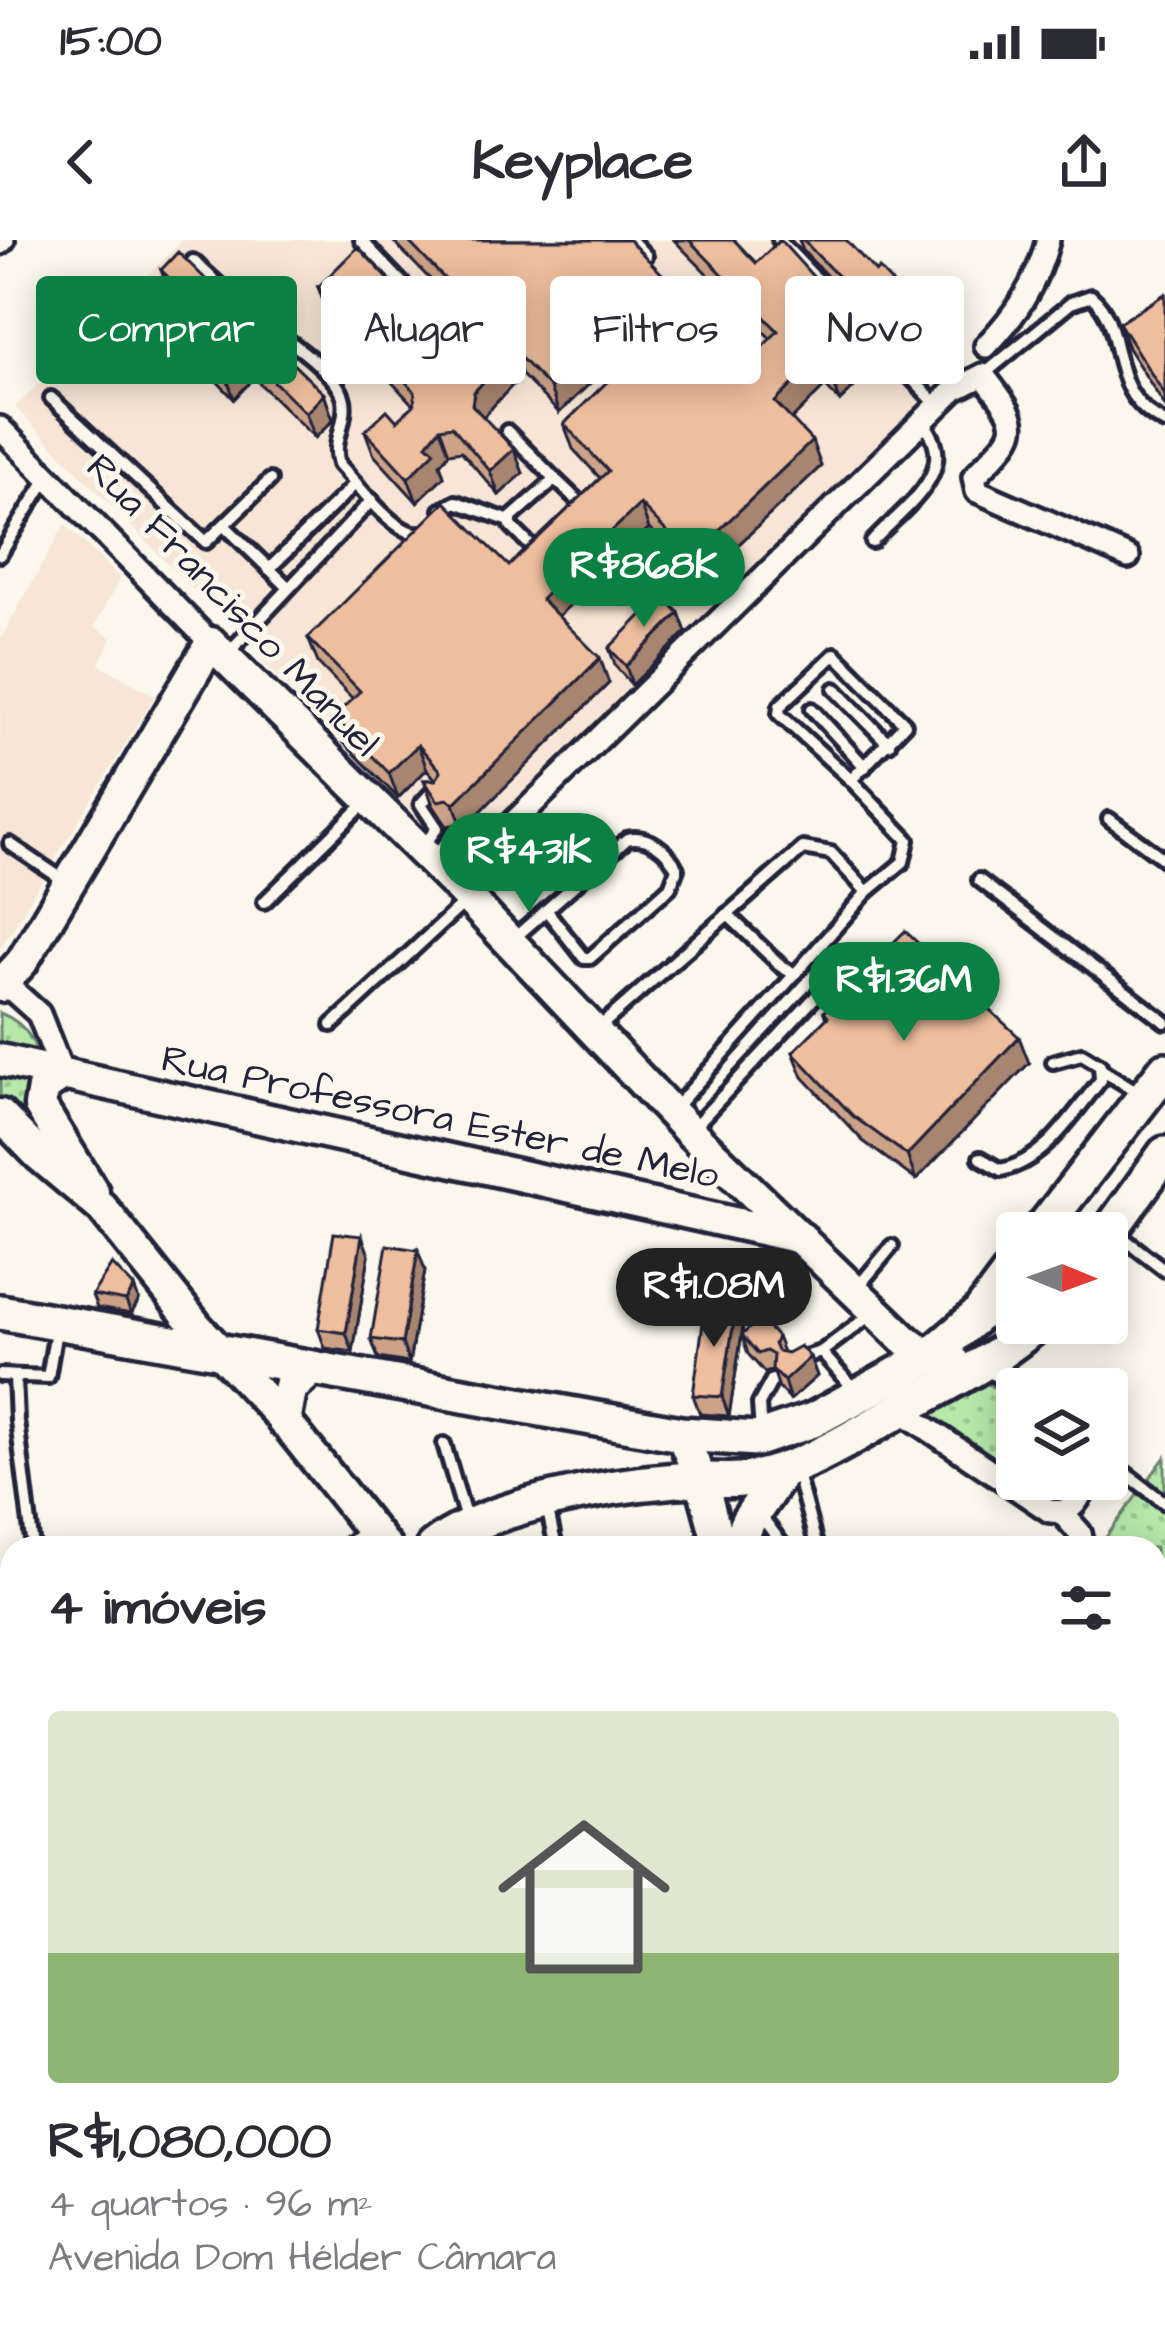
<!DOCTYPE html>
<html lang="pt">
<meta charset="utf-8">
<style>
body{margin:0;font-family:"Architects Daughter",sans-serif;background:#f2f2f3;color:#2b2b33;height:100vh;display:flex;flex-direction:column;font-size:45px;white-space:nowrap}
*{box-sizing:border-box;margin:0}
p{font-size:39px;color:#7c7c81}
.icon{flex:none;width:66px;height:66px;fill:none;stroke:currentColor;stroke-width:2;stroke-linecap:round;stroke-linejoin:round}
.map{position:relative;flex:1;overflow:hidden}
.drawer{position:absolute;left:0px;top:1296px;width:1167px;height:804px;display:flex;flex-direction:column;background:#fff;border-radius:36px 36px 0 0;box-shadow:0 6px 30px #0003}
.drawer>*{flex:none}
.top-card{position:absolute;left:36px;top:36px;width:1095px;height:108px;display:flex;gap:24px}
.needle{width:78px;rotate:91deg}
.controls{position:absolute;left:996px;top:972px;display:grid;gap:24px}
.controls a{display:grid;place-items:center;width:132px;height:132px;border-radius:12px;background:#fff;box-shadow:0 6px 30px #0003;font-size:60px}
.price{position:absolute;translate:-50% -102px;padding:0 27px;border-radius:42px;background:#0b8043;color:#fff;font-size:39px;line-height:78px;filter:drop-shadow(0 3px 6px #0008)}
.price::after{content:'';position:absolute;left:50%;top:72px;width:36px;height:27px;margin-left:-18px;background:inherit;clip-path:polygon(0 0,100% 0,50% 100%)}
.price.current{background:#222;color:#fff}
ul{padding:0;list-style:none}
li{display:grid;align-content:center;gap:24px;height:636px;padding:0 48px}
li+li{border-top:3px solid #e1e1e2}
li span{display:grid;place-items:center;height:372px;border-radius:12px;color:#555}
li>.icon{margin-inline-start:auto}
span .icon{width:216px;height:216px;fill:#fffc;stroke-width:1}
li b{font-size:51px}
h2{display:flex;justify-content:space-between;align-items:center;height:144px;padding:0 48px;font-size:51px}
.chip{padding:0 42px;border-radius:12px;background:#fff;box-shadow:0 6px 30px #0003;font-size:42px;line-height:108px}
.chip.current{background:#0b8043;color:#fff}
.status{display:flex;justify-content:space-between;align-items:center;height:84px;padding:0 60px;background:#fff;direction:ltr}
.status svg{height:33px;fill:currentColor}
header{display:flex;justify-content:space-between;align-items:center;height:156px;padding:0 48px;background:#fff;font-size:54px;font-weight:800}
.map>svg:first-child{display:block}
</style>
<div class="status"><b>15:00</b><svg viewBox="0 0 49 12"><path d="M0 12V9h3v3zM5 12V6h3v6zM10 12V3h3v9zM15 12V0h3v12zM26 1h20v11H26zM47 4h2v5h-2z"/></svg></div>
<header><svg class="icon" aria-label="back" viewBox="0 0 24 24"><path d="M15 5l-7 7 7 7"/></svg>Keyplace<svg class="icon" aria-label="share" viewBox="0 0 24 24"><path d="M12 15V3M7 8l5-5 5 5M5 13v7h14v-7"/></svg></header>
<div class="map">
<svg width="1165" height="2100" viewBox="0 0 1165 2100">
<defs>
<pattern id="grass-dots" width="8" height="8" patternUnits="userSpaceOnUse" patternTransform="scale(3)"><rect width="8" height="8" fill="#b5e8a9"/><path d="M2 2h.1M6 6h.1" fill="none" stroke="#9bc792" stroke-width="1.8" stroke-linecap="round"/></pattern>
</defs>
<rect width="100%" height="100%" fill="#fbf7ec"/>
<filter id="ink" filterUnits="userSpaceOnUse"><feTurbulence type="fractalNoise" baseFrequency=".00833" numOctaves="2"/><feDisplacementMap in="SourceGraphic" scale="24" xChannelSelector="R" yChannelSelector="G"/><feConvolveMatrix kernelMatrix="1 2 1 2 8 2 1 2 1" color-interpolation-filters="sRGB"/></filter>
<g filter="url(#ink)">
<g fill="#f7e6d5">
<path d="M183,0H840L962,123L458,620L262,421L263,400L221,356L209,366L15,167Z"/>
<path d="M65,284L120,338L94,387L112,398L99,424L155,456L0,709V400Z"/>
</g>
<g fill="url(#grass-dots)" stroke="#6c8572" stroke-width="3">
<path d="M0,773C56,795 48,867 0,893Z"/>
<path d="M979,1137L1017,1165V1233L925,1172Z"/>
<path d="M1165,1217V1414L1155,1407V1308H1098Z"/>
</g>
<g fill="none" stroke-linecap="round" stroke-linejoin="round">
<g stroke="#22223b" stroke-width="20">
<g id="lane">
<path d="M361,0L453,96"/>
<path d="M631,0L646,16"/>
<path d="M779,0L938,166"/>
<path d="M193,21C212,38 230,55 249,71C272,90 338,130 344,160C348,182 331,201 339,224C358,244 395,297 421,293"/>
<path d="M983,135L1071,63L1091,56C1130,88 1102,152 1165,183"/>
<path d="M51,158L206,302L270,240"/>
<path d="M507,191L555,239"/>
<path d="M555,239L577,260L579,276L549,307L534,309L511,286V278Z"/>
<path d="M441,270L456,262L510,281"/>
<path d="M226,287L288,347"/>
<path d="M872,302C904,267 964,230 922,181"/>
<path d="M0,315L47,238"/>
<path d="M269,329L356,243"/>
<path d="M228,413L372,260"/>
<path d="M835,449L889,504"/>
<path d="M812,469L865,527"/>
<path d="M1109,579L1165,620"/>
<path d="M10,604L65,641"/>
<path d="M422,608L437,588L421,564L432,552L437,555"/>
<path d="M433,619L454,593"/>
<path d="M979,640L1165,782"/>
<path d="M264,662L366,562"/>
<path d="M727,674L782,727L795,734L867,652"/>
<path d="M512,700L627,599C648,594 668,610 677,629L670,647L590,718H584L547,671"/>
<path d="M332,785L466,661"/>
<path d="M595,791L803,608L831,613L867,652L903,622L908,600L851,540L779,474L780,466L835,414L905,484L851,540"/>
<path d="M1102,830L1141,854"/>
<path d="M673,870L795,734"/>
<path d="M692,889L847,723"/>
<path d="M980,918L1001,930C1046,921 1073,873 1101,840L1100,825L1082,814L1053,822"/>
<path d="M1114,991L1165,1030"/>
<path d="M857,1048L892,1006"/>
<path d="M821,1112L873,1073"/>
<path d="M795,1120L821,1112L854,1149"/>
<path d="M0,1135L48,1137L57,1085"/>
<path d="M15,1137L17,1181L33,1308"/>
<path d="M761,1193L759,1164L772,1140"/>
<path d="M444,1204L467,1283"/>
<path d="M1107,1219L1165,1263"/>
<path d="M796,1230L817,1308"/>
<path d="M547,1266L556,1308"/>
<path d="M758,1272L785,1308"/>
<path d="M343,1308L367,1289"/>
<path d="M0,1697L8,1720"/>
<path d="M1155,1750L1165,1742"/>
<path d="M0,1772L12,1779"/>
<path d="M15,2100L18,2088"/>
<path d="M378,2100L383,2088"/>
<path d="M415,2100L419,2088"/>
</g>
</g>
<g stroke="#22223b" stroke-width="30">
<g id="street">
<path d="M0,3L3,0"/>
<path d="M986,106C1016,75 1037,43 1048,0"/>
<path d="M0,188L211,403"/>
<path d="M453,642L954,150L983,135C1027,191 1020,188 974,237L977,251L1128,317"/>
<path d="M0,739L39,774L63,835"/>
<path d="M987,1122L1021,1149"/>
<path d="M900,1170L1050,1271C1074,1275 1079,1258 1089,1239"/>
<path d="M1062,1273L1080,1293L1083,1308"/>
<path d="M1155,1409L1165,1415"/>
<path d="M0,1537L12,1600"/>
<path d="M1155,1579L1165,1571"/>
<path d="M1155,1614L1165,1605"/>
<path d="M199,2100L203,2088"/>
<path d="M687,2100L689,2088"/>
</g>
</g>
<g stroke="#22223b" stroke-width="39">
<g id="secondary">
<path d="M0,746L22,722L211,403L453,642L690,892L904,1099L929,1117L952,1119"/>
<path d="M0,820L801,998"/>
<path d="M63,835L43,848L40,866L93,952"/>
<path d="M0,875L39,915L102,968L197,1087L284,1180L386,1308"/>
<path d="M681,1194L701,1239L720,1308"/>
<path d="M1155,1828L1165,1840"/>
<path d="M459,2088L474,2100"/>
<path d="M1036,2088L1046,2100"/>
</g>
</g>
<g stroke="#22223b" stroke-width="42">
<g id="primary">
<path d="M1039,993L1165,830"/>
<path d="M1107,995L1165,914"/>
<path d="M0,1072L681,1194L757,1199L813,1180L929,1117L979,1074L1017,1023"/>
<path d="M284,1180L290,1148L312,1128"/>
<path d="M433,1308C483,1266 610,1245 677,1240C698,1238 720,1242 741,1240C801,1233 855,1195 907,1166C953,1141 999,1118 1038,1083"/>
<path d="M736,1308L748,1281L783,1230"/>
<path d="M0,1742L12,1727"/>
</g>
</g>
<use href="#lane" stroke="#fbf7ec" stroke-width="10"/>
<use href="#street" stroke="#fbf7ec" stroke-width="21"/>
<use href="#secondary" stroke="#fbf7ec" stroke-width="30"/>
<use href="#primary" stroke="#fbf7ec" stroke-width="33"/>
</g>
<g fill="#cda388" stroke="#22223b" stroke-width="3">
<path d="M392,0H629L671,54L741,128L771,99L674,0H734L756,23L865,94L874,119L856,137L858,143L840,161L825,146L791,179L821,226L700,341L649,289L558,376L609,443L463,589L457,584L447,586L433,565L424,540H436L427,529L398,558L343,502L334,477L353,459L318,423L308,398L509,326L600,238L573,209L564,184L650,101L642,93L559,173L522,135L483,176L523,233L499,255L461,211L449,213L440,224L444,236L417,262L374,215L365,191L397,181L413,165L327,72L318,47L403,69L389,82L437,133L451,131L486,97Z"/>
<path d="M799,0H846L915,78L895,98L860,61L855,65L803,11Z"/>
<path d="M161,30L240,73L324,154L333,180L315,198L254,138L234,159L210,134L201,109L213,97L170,55Z"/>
<path d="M1165,54V166L1128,108L1119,83Z"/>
<path d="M679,373L686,392L632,445L616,427L609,408Z"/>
<path d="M824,772L1029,823L916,940L863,901L803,837L793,812L826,779Z"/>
<path d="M369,1015L353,1112L325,1108L318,1089Z"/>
<path d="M425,1030L409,1123L378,1118L371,1099Z"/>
<path d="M92,1055L139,1060L131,1074L97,1068Z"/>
<path d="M743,1086L729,1176L700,1174L693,1155Z"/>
<path d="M742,1095L777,1097L783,1112L810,1117L817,1136L790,1160L779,1148L773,1130L765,1133L748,1114Z"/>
<path d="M0,1854H8L12,1864V1924L8,1953L0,1952Z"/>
</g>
<g fill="#a7856f" stroke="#22223b" stroke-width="3">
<path d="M664,36L673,61L659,42Z"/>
<path d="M853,43L860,61L855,65L848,47Z"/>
<path d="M393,44L403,69L382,89L373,64Z"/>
<path d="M908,60L915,78L895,98L889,80Z"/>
<path d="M633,68L642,93L559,173L550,148Z"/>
<path d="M270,85L280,111L262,94Z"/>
<path d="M865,94L874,119L856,137L858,143L840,161L831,136L845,114Z"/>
<path d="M513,110L522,135L483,177L472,165L474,152Z"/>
<path d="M245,113L254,138L234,159L225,133Z"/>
<path d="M816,121L825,146L784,187L775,162Z"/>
<path d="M324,154L333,180L315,198L306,173Z"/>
<path d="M440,188L449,213L440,224L444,236L417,262L408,238L427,204Z"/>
<path d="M812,201L821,226L700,341L691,317Z"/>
<path d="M514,209L523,233L499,255L490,231Z"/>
<path d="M640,264L649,289L550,384L541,359Z"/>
<path d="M679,373L686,392L632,445L626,426Z"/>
<path d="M600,418L609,443L463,589L454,564Z"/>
<path d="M418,505L427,529L398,558L389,533Z"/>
<path d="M1019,797L1029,823L916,940L907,915Z"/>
<path d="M362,996L369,1015L353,1112L346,1093Z"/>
<path d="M418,1010L425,1030L409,1123L402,1103Z"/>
<path d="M134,1047L139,1060L131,1074L126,1061Z"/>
<path d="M736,1067L743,1086L729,1176L722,1157Z"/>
<path d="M810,1117L817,1136L790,1160L784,1141Z"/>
<path d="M8,1854L12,1864V1924L8,1953L0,1929Z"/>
</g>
<g fill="#eebe9e" stroke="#22223b" stroke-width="3">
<path d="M407,0H629L664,36L659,42L741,128L778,91L689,0H734L756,23L780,0L865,94L845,114L849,118L831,136L816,121L775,162L812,201L691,317L640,264L541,359L600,418L454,564L448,559L438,561L424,540H436L441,531L418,505L389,533L334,477L360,451L308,398L445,262L509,326L608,231L564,184L657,93L633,68L550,148L513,110L474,152L472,165L514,209L490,231L452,186L440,188L427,204L435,211L408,238L365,191L387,170L397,181L414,165L415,152L318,47L358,7L393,44L373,64L437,133L451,131L494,90Z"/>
<path d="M803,0H846L876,32L879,29L908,60L889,80L853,43L848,47Z"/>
<path d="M178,12L240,73L248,65L270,85L262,94L324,154L306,173L245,113L225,133L201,109L221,89L161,30Z"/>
<path d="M1165,54V155L1119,83Z"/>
<path d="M662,355L679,373L626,426L609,408Z"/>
<path d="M905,691L1019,797L907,915L853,876L793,812L828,777L824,772Z"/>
<path d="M334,993L362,996L346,1093L318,1089Z"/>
<path d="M387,1005L418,1010L402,1103L371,1099Z"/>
<path d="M112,1024L134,1047L126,1061L92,1055Z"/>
<path d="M706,1062L736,1067L722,1157L693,1155Z"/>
<path d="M760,1078L777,1097L774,1104L777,1111L787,1113L800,1106L810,1117L784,1141L772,1129L773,1115L766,1111L758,1114L742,1095Z"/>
<path d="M0,1854H8L0,1922Z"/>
<path d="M760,2088H825L833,2098L831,2100H747Z"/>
</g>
</g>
<g text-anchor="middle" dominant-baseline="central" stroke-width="10" stroke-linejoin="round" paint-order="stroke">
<g font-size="39" fill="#22223b" stroke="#fbf7ec">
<text transform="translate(232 366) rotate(46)">Rua Francisco Manuel</text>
<text transform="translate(440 878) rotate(12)">Rua Professora Ester de Melo</text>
</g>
</g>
</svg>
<div class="controls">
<a><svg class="needle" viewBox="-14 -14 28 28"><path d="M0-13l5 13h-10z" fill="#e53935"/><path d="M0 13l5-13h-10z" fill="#7c7c81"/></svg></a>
<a><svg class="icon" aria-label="layers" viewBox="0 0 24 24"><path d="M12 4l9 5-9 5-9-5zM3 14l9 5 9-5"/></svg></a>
</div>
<b class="price" style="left:644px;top:390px">R$868K</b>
<b class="price" style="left:529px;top:675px">R$431K</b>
<b class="price" style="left:904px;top:804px">R$1.36M</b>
<b class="price current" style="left:714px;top:1110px">R$1.08M</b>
<div class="top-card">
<a class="chip current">Comprar</a>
<a class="chip">Alugar</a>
<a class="chip">Filtros</a>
<a class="chip">Novo</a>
</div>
<section class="drawer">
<h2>4 imóveis<svg class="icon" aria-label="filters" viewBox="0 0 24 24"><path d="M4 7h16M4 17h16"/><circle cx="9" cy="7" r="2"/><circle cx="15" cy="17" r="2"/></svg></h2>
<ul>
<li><span style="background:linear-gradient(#dfe7d0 65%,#8fb573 0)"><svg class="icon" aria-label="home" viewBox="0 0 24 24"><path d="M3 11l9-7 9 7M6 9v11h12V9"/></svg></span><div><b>R$1,080,000</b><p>4 quartos · 96 m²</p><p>Avenida Dom Hélder Câmara</p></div></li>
</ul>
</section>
</div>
